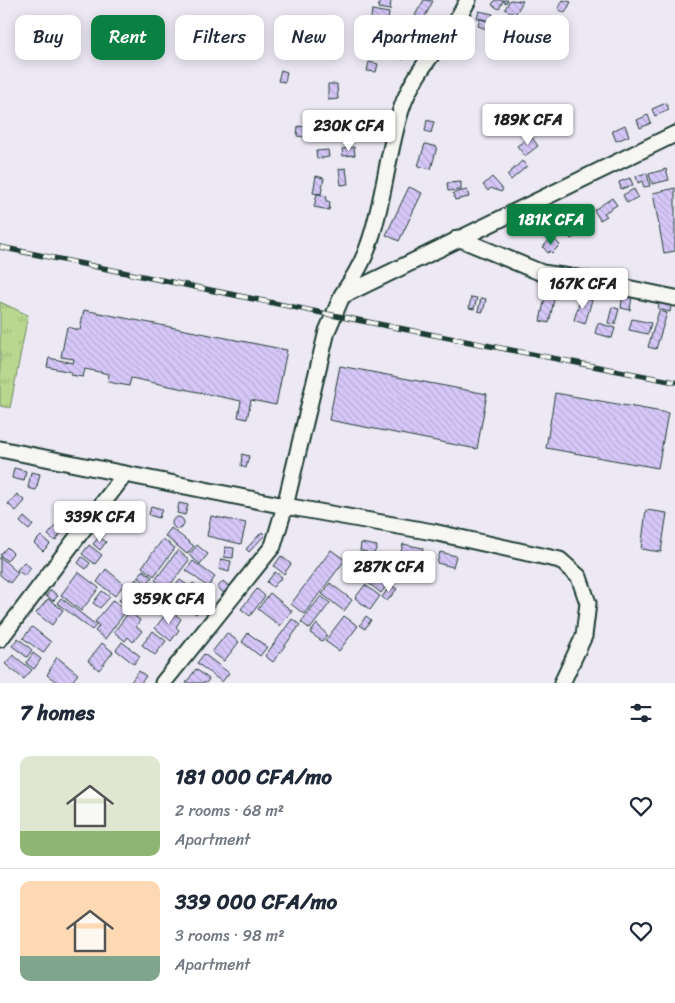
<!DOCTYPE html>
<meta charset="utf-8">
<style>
body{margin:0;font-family:Sriracha,sans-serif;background:#f2f2f3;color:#1f2937;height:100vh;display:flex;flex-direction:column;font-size:19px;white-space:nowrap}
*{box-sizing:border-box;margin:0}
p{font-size:16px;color:#747a83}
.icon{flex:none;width:28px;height:28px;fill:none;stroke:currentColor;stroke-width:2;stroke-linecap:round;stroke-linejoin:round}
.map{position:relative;height:683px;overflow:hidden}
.side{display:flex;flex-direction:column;background:#fff;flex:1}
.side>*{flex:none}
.banner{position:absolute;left:15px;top:15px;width:645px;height:45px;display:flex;gap:10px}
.price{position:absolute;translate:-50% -42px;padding:0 11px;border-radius:5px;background:#fff;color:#222;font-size:16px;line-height:32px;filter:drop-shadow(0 1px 2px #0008)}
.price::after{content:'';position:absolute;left:50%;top:30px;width:15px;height:11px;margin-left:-8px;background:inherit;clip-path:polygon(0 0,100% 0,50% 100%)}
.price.current{background:#0b8043;color:#fff}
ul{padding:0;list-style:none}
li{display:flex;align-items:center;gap:15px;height:125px;padding:0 20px}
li+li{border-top:1px solid #e0e1e3}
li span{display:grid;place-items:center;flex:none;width:140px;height:100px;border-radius:10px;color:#555}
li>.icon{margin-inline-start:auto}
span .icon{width:60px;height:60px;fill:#fffc;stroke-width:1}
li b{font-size:21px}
h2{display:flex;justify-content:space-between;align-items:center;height:60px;padding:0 20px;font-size:21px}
.pill{padding:0 18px;border-radius:10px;background:#fff;box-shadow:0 2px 12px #0003;font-size:18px;line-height:45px}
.pill.current{background:#0b8043;color:#fff}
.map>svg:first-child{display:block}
</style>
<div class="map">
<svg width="675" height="683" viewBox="0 0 675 683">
<defs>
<pattern id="grass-tufts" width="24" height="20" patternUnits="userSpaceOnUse" patternTransform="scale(1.25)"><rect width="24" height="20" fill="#b9d78f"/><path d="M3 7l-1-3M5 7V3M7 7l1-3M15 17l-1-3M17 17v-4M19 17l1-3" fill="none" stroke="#9fb97c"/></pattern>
<pattern id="building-back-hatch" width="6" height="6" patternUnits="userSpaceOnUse" patternTransform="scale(1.25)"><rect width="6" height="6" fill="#d6c7f8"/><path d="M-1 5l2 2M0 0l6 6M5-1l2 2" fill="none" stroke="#b7acd5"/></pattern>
</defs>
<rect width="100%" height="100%" fill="#ece8f4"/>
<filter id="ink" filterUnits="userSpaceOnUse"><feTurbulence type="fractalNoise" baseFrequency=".02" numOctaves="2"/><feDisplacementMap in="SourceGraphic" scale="10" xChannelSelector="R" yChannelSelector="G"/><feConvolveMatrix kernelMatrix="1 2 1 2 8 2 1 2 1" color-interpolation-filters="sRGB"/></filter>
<g filter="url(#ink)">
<path fill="url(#grass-tufts)" stroke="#6c8a62" d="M0,302L28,315L10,408L0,406Z"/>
<g fill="url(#building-back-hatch)" stroke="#1f3d34">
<path d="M380,0H391L390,10L378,8Z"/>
<path d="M424,0L433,1L423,20L415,15Z"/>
<path d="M495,0H508L506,3L503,1L499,9L492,5Z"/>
<path d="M510,0L523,1L515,15L505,9Z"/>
<path d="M563,0L571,2L565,13L558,9Z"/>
<path d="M372,10L389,13L387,29L370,26Z"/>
<path d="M479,11L493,14L491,21L477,18Z"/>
<path d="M480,19L494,23L492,31L478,26Z"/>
<path d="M389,26L403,28L401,38L387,36Z"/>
<path d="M399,38L412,47L403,60L390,52Z"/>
<path d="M369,62L378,64L376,72L367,71Z"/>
<path d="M281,70L287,72L285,82L278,81Z"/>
<path d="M328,84H337L338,99L328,100Z"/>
<path d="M666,103L669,110L655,116L652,109Z"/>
<path d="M648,115L651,123L640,128L637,120Z"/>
<path d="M340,120L348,121L347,131L340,130Z"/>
<path d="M427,120L434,122L431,133L425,131Z"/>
<path d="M625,125L629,136L616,141L612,131Z"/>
<path d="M298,126L312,128L311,138L297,136Z"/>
<path d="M531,136L538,146L525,156L517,146Z"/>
<path d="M425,144L437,147L431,169L418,166Z"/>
<path d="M354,147L355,155L343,156L342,149Z"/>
<path d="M328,150L329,157L317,159L316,151Z"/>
<path d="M522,161L527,166L511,180L507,175Z"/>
<path d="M346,168L348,184L341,185L339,169Z"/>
<path d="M666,169L669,180L652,184L649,174Z"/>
<path d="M647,173L650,186L644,187L642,181L638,183L636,176Z"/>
<path d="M316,176L324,178L321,194L313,193Z"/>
<path d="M492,177L501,187L503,190L501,192L491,188L488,191L483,185Z"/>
<path d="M630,178L633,185L621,189L619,182Z"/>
<path d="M461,182V190L448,191L447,183Z"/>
<path d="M409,187L422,193L399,241L386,235Z"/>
<path d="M675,188V251L664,253L653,193Z"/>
<path d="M634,189L638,197L627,203L623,195Z"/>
<path d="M467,190L469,197L455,200L453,193Z"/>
<path d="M317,194L327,196L326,201L330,202L329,210L314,207Z"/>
<path d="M612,198L617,205L604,213L607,216L600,220L594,210Z"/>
<path d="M577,223L582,232L571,239L566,230Z"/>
<path d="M552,237L560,245L552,253L550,251L548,253L543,247Z"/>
<path d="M546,293L555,295L549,323L540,321Z"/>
<path d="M623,294L632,296L630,310L621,308Z"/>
<path d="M471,297L477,298L474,309L469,308Z"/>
<path d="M581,297L592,300L585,324L574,320Z"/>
<path d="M481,298L486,299L483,312L478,311Z"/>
<path d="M660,299L672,302L670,312L658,309Z"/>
<path d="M612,307L619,309L615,324L608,323Z"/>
<path d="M84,310L287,350L276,405L251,400L247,419L238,417L241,401L131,378L129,386L108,382L109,374L85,369L83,377L70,375L71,372L47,367L49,358L73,363L74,359L61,357L67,327L80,330Z"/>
<path d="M659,311L667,313L656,349L648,347Z"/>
<path d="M632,319L651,323L648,334L629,330Z"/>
<path d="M598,323L615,328L612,338L595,333Z"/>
<path d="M340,366L487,394L477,449L329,420Z"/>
<path d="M555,393L668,413L658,468L546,448Z"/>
<path d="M242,454L249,456L246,468L241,466Z"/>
<path d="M14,468L26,471L24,481L12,478Z"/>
<path d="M31,472L40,474L36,490L28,488Z"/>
<path d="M17,494L25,501L16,511L8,504Z"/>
<path d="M179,503L188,505L185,515L177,513Z"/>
<path d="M122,506L127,511L120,519L114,515Z"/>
<path d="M151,506L162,509L159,518L149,515Z"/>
<path d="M646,510L667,513L661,552L641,549Z"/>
<path d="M211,516L246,523L241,544L207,536Z"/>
<path d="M24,517L33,525L29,530L20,522Z"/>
<circle cx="178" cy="523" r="6"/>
<path d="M56,525L63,531L55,541L48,535Z"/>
<path d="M171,528L194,546L187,554L165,536Z"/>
<path d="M262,532L265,535L249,552L246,549Z"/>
<path d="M41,536L50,544L43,551L34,543Z"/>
<path d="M99,537L106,542L100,550L93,544Z"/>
<path d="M163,539L175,548L154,576L142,567Z"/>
<path d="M361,543L377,546L372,559L366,558L367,552L360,551Z"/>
<path d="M403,544L423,548L420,564L411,571L408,567L402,566L404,558L400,557Z"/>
<path d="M89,545L102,555L95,564L82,554Z"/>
<path d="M197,545L208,554L200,564L189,555Z"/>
<path d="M7,547L13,553L7,561L0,555Z"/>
<path d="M225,547L234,548L233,558L224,557Z"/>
<path d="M178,550L189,560L167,589L155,580Z"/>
<path d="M331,550L345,560L304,614L291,604Z"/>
<path d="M440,552L456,556L453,567L437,563Z"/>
<path d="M281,556L291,564L284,574L274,566Z"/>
<path d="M0,557L18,573L10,583L0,575Z"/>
<path d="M82,557L90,563L86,569L78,563Z"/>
<path d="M221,559L231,561L229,572L219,569Z"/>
<path d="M193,561L215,577L208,587L186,570Z"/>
<path d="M24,562L31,568L25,576L17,570Z"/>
<path d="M106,569L124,584L115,596L97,582Z"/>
<path d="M143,570L152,577L147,584L138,577Z"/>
<path d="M377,570L390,580L381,593L367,582Z"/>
<path d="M78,572L99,588L81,611L61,595Z"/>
<path d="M275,572L282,577L273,587L267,582Z"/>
<path d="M136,579L145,586L129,608L119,600Z"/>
<path d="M180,580L190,587L193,583L200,588L186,606L179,601L185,593L175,586Z"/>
<path d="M223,581L229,586L224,593L217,588Z"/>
<path d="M152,582L160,588L152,599L144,593Z"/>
<path d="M330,583L352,600L344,611L322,594Z"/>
<path d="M365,585L380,596L370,610L355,598Z"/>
<path d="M391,585L397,589L387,601L382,597Z"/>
<path d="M172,586L181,593L177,599L168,593Z"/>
<path d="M202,589L210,595L196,614L188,607Z"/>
<path d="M257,589L265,596L250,616L241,609Z"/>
<path d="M51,590L58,596L53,601L46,596Z"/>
<path d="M102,591L110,597L100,608L93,603Z"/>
<path d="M270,593L292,611L280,626L258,609Z"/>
<path d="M143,595L150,601L139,615L132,609Z"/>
<path d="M321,596L330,603L310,629L301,622Z"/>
<path d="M61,598L96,625L92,630L57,603Z"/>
<path d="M48,599L63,610L52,625L36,613Z"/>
<path d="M113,600L127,610L105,639L95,631L99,626L95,622Z"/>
<path d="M169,610L181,619L176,627L179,630L171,641L155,628Z"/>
<path d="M129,612L140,620L136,627L142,631L133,642L128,637L125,641L114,632Z"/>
<path d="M344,616L358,626L339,651L325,641Z"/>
<path d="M366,616L371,620L365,629L360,625Z"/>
<path d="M292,619L300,625L273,662L265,656Z"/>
<path d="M317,624L327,635L322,641L310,633Z"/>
<path d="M32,627L51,642L43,653L23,638Z"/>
<path d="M153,631L166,641L155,655L142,645Z"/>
<path d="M227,633L239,642L224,661L212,652Z"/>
<path d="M248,633L267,647L260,656L242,642Z"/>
<path d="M18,638L32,650L27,657L12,646Z"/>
<path d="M122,642L140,656L134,664L116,650Z"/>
<path d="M102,643L113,652L99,670L88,661Z"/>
<path d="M33,653L41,659L34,669L26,663Z"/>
<path d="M204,654L229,673L222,682L197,663Z"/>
<path d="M13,655L32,670L24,679L5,664Z"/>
<path d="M57,657L78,674L71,683H58L47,675Z"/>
<path d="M196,669L209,679L206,683H186Z"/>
<path d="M139,671L146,676L141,683H130Z"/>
</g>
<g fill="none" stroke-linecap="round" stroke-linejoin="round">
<g stroke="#1f3d34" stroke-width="19">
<g id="minor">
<path d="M458,238L542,273L584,279L675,298"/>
<path d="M342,295C353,279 363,263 369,244C384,201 387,154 401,110C414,68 449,39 468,0"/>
<path d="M0,449L285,506L433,532L560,560L579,577L588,603L584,636L562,683"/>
<path d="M0,639L125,474"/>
<path d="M163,683L273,546L285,506L327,331L342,296L675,134"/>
</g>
</g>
<use href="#minor" stroke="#f6f6f2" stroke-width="15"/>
<g stroke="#1f3d34" stroke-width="5.5">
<path id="rail" d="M0,247L332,315L675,382"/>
</g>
<use href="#rail" stroke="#f6f6f2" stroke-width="4" stroke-dasharray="11" stroke-linecap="butt"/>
</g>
</g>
</svg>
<b class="price" style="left:528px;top:146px">189K CFA</b>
<b class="price" style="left:349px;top:152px">230K CFA</b>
<b class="price current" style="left:551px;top:246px">181K CFA</b>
<b class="price" style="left:583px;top:310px">167K CFA</b>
<b class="price" style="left:100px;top:543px">339K CFA</b>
<b class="price" style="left:389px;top:593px">287K CFA</b>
<b class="price" style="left:169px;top:625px">359K CFA</b>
<div class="banner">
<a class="pill">Buy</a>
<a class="pill current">Rent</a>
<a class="pill">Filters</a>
<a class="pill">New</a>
<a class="pill">Apartment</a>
<a class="pill">House</a>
</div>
</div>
<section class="side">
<h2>7 homes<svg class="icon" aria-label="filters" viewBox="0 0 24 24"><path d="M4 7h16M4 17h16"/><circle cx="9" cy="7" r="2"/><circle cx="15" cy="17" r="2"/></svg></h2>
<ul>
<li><span style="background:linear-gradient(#dfe7d0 75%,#8fb573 0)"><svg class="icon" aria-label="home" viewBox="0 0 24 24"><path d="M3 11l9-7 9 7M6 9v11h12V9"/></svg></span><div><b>181 000 CFA/mo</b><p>2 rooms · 68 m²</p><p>Apartment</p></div><svg class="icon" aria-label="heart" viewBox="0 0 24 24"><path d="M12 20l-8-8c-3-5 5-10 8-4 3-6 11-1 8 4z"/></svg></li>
<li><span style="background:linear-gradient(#ffd9b3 75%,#7fa58c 0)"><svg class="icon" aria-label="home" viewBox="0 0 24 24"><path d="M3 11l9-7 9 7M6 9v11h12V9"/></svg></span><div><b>339 000 CFA/mo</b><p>3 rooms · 98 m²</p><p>Apartment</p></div><svg class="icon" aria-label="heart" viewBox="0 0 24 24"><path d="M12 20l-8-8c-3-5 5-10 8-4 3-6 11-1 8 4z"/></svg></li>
</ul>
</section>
